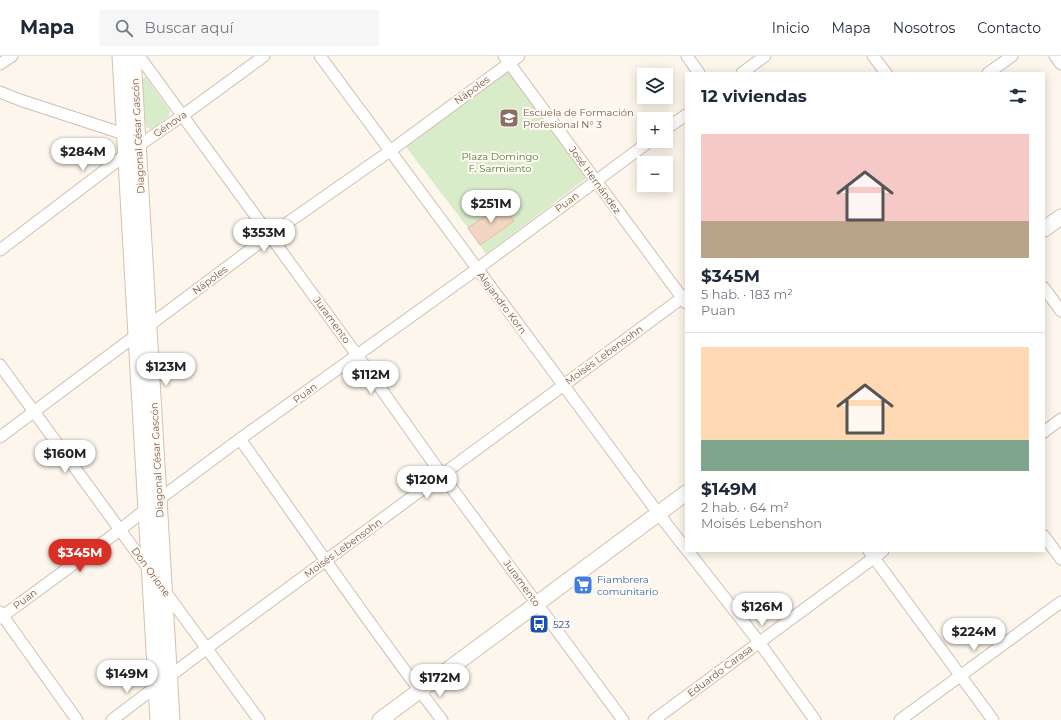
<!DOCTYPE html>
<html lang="es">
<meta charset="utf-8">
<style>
body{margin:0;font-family:Montserrat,sans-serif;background:#f6f6f7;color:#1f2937;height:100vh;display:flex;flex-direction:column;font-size:15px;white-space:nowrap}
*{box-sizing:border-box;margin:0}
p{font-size:13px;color:#747a83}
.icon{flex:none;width:22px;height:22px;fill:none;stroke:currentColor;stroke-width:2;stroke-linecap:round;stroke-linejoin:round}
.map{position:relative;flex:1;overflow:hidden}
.drawer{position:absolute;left:685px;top:16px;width:360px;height:480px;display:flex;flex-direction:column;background:#fff;border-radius:0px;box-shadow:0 2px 10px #0003}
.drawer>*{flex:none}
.tools{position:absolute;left:637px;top:12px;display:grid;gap:8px}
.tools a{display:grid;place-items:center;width:36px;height:36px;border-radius:0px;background:#fff;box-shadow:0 2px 10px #0003;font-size:20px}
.price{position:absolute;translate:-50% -34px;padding:0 9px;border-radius:14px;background:#fff;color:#222;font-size:13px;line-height:26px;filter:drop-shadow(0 1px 2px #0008)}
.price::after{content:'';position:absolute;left:50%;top:24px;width:12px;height:9px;margin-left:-6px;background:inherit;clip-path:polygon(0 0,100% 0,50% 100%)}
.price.selected{background:#d93025;color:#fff}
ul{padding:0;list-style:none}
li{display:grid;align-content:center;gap:8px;height:212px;padding:0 16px}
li+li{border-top:1px solid #e0e1e3}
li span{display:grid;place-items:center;height:124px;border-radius:0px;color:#555}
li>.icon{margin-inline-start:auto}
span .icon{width:72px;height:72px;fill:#fffc;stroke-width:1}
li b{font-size:17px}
h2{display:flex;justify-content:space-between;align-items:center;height:48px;padding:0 16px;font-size:17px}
header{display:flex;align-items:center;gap:24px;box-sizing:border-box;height:56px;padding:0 20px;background:#fff;border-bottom:1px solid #e0e1e3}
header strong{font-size:19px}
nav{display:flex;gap:22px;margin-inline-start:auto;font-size:14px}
.search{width:280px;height:36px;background:#f6f6f7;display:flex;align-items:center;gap:10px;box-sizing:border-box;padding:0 14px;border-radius:0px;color:#747a83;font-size:15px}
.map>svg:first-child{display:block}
</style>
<header>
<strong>Mapa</strong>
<div class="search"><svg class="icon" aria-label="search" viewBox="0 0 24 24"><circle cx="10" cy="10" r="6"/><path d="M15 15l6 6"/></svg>Buscar aquí</div>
<nav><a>Inicio</a><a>Mapa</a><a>Nosotros</a><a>Contacto</a></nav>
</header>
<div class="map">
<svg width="1061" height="664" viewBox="0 0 1061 664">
<rect width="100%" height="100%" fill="#fdf6ec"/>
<g fill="#d8ecc9">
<path d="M512,11L592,118L486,198L468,172L406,91Z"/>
<path d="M144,21H146L170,55L169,60L168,61L152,73C149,73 147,72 146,70L142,23Z"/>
</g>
<path fill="#f3d5c3" stroke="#e6bba3" d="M502,148L514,165L480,189L468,172Z"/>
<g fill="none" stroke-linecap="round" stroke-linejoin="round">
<g stroke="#d1beb0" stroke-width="13">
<g id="street">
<path d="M139,0L357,299L442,419L623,664"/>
<path d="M320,0L658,457L686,493"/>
<path d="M504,0L686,247"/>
<path d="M687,0L699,17"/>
<path d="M873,0L886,17"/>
<path d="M1055,0L1061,8"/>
<path d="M0,8L12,0"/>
<path d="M742,17L765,0"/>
<path d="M988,17L1012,0"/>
<path d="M0,36L20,44L124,78"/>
<path d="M666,73L686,59"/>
<path d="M0,194L125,99L182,60L264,0"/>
<path d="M1044,232L1061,255"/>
<path d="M0,309L150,515"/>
<path d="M1044,376L1061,363"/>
<path d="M0,381L270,179L390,95L519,0"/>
<path d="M240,383C307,477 372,573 442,664"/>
<path d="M1044,480L1061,503"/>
<path d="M688,495L759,586L815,664"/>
<path d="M869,495L993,664"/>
<path d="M164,534L259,664"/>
<path d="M0,556L77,664"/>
<path d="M0,562L120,474L146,453L240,383L477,213L650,85"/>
<path d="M112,664L207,592L686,239"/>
<path d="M654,664L883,495"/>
<path d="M900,664L1061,546"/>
</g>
</g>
<g stroke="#d6c0b0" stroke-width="17">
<g id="secondary">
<path d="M120,0L158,664"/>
<path d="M133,0L172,664"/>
<path d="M1044,173L1061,161"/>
<path d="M380,664L686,437"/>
</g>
</g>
<use href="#street" stroke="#fff" stroke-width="11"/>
<use href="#secondary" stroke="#fff" stroke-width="15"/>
</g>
<defs>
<g id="school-square" transform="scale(1)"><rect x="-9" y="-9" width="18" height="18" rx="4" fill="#8d6e63" stroke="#fffaf3"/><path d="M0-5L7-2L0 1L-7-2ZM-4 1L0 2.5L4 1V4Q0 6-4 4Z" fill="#fff"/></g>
<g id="supermarket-square" transform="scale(1)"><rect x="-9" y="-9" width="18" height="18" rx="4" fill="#3f7fe0" stroke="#fffaf3"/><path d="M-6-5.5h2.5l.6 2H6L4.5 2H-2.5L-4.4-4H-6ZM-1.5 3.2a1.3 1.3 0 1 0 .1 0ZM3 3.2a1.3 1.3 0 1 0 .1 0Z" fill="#fff"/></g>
<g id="bus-square" transform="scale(1)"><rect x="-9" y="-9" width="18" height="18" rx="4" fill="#1a4fb4" stroke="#fffaf3"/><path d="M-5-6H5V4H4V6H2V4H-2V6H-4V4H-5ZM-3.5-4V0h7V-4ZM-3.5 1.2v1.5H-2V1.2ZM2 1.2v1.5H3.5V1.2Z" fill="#fff"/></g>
</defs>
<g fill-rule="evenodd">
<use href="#school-square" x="509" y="62"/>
<use href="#supermarket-square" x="583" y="529"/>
<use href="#bus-square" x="539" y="568"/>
</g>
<g text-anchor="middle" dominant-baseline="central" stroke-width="4" stroke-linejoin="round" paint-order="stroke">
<g font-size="10" fill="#7a5c4d" stroke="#fffaf3">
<text transform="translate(472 34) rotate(-36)">Nápoles</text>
<text transform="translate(170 68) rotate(-35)">Génova</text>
<text transform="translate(138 80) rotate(-93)">Diagonal César Gascón</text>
<text transform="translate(595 124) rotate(54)">José Hernández</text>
<text transform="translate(567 146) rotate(-36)">Puan</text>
<text transform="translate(210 224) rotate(-37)">Nápoles</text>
<text transform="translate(502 247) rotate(53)">Alejandro Korn</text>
<text transform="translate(332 264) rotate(54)">Juramento</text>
<text transform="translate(604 299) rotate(-36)">Moisés Lebensohn</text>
<text transform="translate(305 337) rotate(-36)">Puan</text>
<text transform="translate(157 404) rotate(-93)">Diagonal César Gascón</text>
<text transform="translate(343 492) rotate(-36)">Moisés Lebensohn</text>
<text transform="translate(151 516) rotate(54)">Don Orione</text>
<text transform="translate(522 527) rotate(54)">Juramento</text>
<text transform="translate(25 543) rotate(-36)">Puan</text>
<text transform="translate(720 615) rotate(-37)">Eduardo Carasa</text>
</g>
<g font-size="10" fill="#785e54" stroke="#fffaf3" text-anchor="start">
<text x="523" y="56">Escuela de Formación<tspan x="523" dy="12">Profesional N° 3</tspan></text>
</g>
<g font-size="10" fill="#537a41" stroke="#fffaf3">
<text x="500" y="100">Plaza Domingo<tspan x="500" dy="12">F. Sarmiento</tspan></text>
</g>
<g font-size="10" fill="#366cbe" stroke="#fffaf3" text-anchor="start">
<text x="597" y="523">Fiambrera<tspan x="597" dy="12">comunitario</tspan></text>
</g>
<g font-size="10" fill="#164399" stroke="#fffaf3" text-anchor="start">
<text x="553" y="568">523</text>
</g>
</g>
</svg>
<div class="tools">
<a><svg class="icon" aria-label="layers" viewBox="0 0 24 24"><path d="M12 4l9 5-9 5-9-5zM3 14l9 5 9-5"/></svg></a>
<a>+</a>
<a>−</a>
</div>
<b class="price" style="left:83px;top:116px">$284M</b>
<b class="price" style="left:491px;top:168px">$251M</b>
<b class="price" style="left:264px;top:197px">$353M</b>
<b class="price" style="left:166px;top:331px">$123M</b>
<b class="price" style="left:371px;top:339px">$112M</b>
<b class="price" style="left:65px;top:418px">$160M</b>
<b class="price" style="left:427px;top:444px">$120M</b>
<b class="price selected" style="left:80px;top:517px">$345M</b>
<b class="price" style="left:762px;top:571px">$126M</b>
<b class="price" style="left:974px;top:596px">$224M</b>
<b class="price" style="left:127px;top:638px">$149M</b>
<b class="price" style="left:440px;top:642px">$172M</b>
<section class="drawer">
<h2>12 viviendas<svg class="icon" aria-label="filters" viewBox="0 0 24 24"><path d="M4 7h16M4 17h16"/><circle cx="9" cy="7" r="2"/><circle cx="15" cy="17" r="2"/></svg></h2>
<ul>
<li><span style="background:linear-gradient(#f6c9c9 70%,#b9a48a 0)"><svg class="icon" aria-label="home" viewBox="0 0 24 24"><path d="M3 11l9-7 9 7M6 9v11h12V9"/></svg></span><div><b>$345M</b><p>5 hab. · 183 m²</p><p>Puan</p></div></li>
<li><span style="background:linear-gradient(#ffd9b3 75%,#7fa58c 0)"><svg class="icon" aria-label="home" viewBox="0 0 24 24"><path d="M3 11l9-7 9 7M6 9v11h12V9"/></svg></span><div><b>$149M</b><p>2 hab. · 64 m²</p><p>Moisés Lebenshon</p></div></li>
</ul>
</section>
</div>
